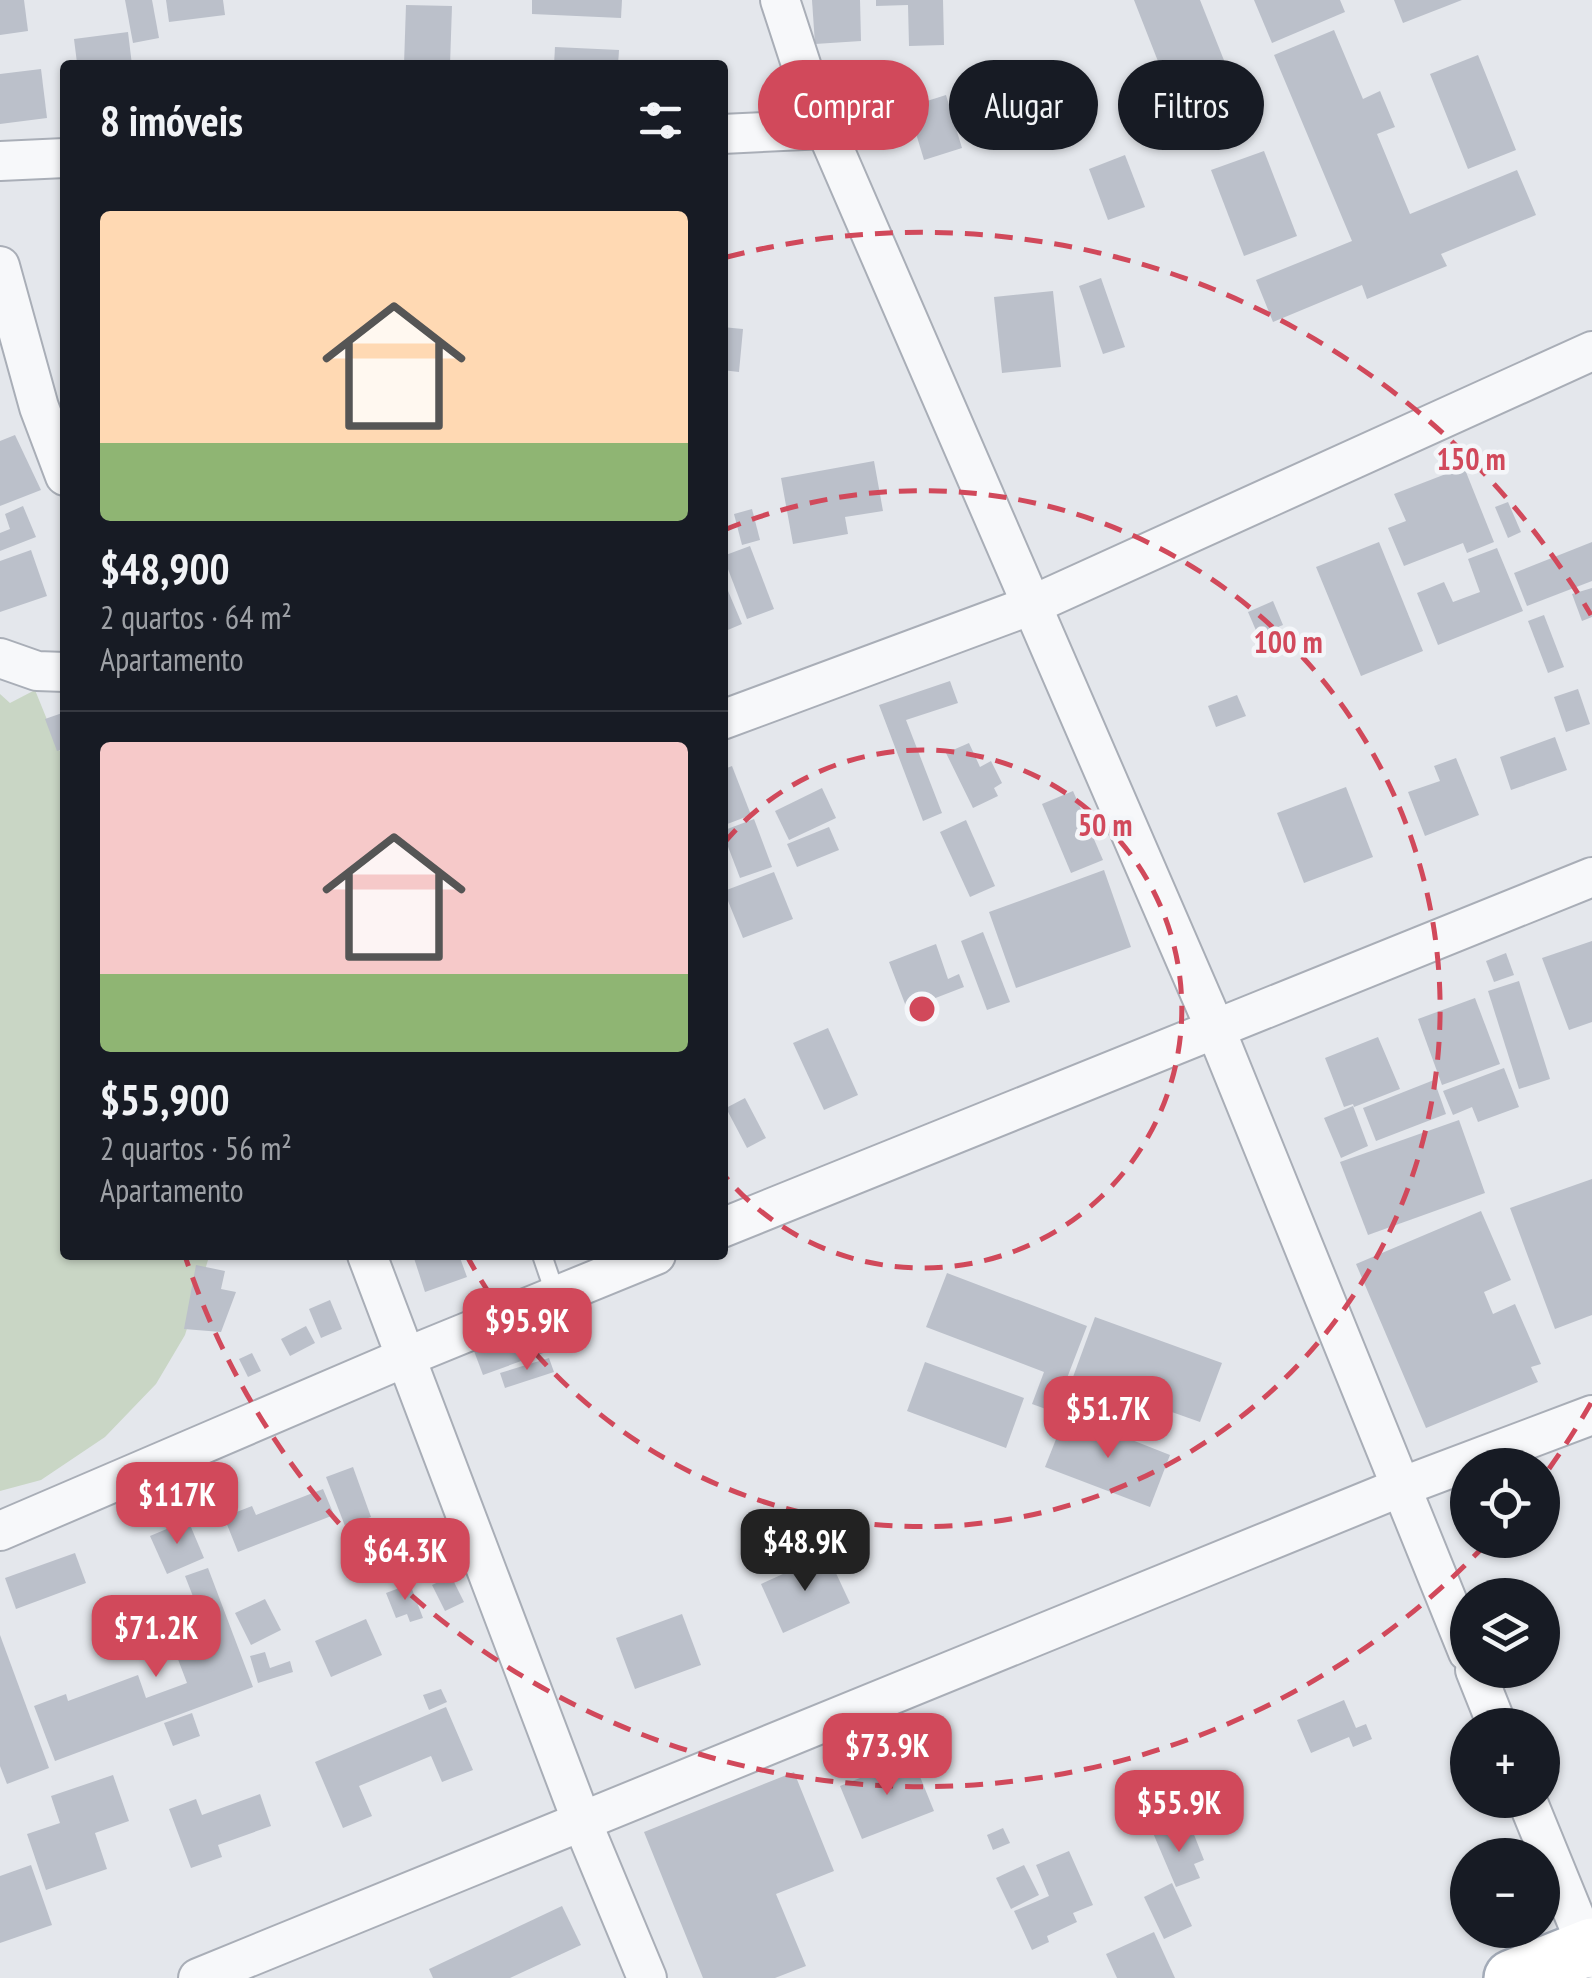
<!DOCTYPE html>
<html lang="pt">
<meta charset="utf-8">
<style>
body{margin:0;font-family:"PT Sans Narrow",sans-serif;background:#242831;color:#f1f3f6;height:100vh;display:flex;flex-direction:column;font-size:38px;white-space:nowrap}
*{box-sizing:border-box;margin:0}
p{font-size:32px;color:#9ea1a6}
.icon{flex:none;width:55px;height:55px;fill:none;stroke:currentColor;stroke-width:2;stroke-linecap:round;stroke-linejoin:round}
.map{position:relative;flex:1;overflow:hidden}
.drawer{position:absolute;left:60px;top:60px;width:668px;height:1200px;display:flex;flex-direction:column;background:#171b24;border-radius:10px;box-shadow:0 2px 8px #0004}
.drawer>*{flex:none}
.hud{position:absolute;left:758px;top:60px;width:682px;height:90px;display:flex;gap:20px}
.controls{position:absolute;left:1450px;top:1448px;display:grid;gap:20px}
.controls a{display:grid;place-items:center;width:110px;height:110px;border-radius:50%;background:#171b24;box-shadow:0 2px 8px #0004;font-size:50px}
.price{position:absolute;translate:-50% -85px;padding:0 22px;border-radius:20px;background:#d1495b;color:#fff;font-size:32px;line-height:65px;filter:drop-shadow(0 2px 5px #0008)}
.price::after{content:'';position:absolute;left:50%;top:60px;width:30px;height:22px;margin-left:-15px;background:inherit;clip-path:polygon(0 0,100% 0,50% 100%)}
.price.selected{background:#222;color:#fff}
ul{padding:0;list-style:none}
li{display:grid;align-content:center;gap:20px;height:530px;padding:0 40px}
li+li{border-top:2px solid #363941}
li span{display:grid;place-items:center;height:310px;border-radius:10px;color:#555}
li>.icon{margin-inline-start:auto}
span .icon{width:180px;height:180px;fill:#fffc;stroke-width:1}
li b{font-size:42px}
h2{display:flex;justify-content:space-between;align-items:center;height:120px;padding:0 40px;font-size:42px}
.pill{padding:0 35px;border-radius:45px;background:#171b24;box-shadow:0 2px 8px #0004;font-size:35px;line-height:90px}
.pill.selected{background:#d1495b;color:#fff}
.map>svg:first-child{display:block}
</style>
<div class="map">
<svg width="1592" height="1978" viewBox="0 0 1592 1978">
<rect width="100%" height="100%" fill="#e4e7ec"/>
<path fill="#c9d6c5" d="M35,690L65,764V1255H208V1260L185,1335L156,1384L105,1437L41,1480L0,1491V694L10,703Z"/>
<g fill="#bbc0ca">
<path d="M0,0H24L28,31L0,35Z"/>
<path d="M125,0H152L159,38L133,43Z"/>
<path d="M166,0H223L225,15L169,22Z"/>
<path d="M532,0H622L621,18L532,14Z"/>
<path d="M812,0H860L861,41L815,44Z"/>
<path d="M876,0H943L944,45L909,46L908,5L876,6Z"/>
<path d="M1134,0H1200L1237,93L1179,115Z"/>
<path d="M1254,0H1340L1345,12L1272,43Z"/>
<path d="M1394,0H1462L1403,23Z"/>
<path d="M406,5L452,6L450,65H404Z"/>
<path d="M1334,30L1363,99L1380,91L1395,127L1377,134L1410,214L1517,170L1536,215L1441,254L1447,266L1367,299L1362,285L1273,322L1256,280L1352,241L1274,55Z"/>
<path d="M128,32L132,65H100L99,61L77,63L74,39Z"/>
<path d="M555,47L619,50L618,65H554Z"/>
<path d="M1478,55L1516,150L1468,169L1430,74Z"/>
<path d="M41,69L47,118L0,124V74Z"/>
<path d="M946,95L962,148L924,160L908,107Z"/>
<path d="M1264,151L1297,236L1244,256L1211,170Z"/>
<path d="M1125,155L1145,207L1108,220L1089,169Z"/>
<path d="M1101,278L1125,347L1103,354L1079,286Z"/>
<path d="M1053,291L1061,367L1002,373L994,297Z"/>
<path d="M722,327L743,329L739,372L722,370Z"/>
<path d="M15,435L41,490L0,506V441Z"/>
<path d="M874,461L883,511L845,517L848,534L793,544L781,478Z"/>
<path d="M1464,467L1494,542L1467,553L1463,543L1404,566L1388,528L1406,521L1394,494Z"/>
<path d="M1508,502L1521,532L1508,538L1495,507Z"/>
<path d="M23,506L36,537L0,551V533L10,529L5,514Z"/>
<path d="M752,509L760,540L742,545L734,514Z"/>
<path d="M1379,542L1423,651L1361,676L1316,567Z"/>
<path d="M1592,542V581L1527,606L1514,573Z"/>
<path d="M750,546L774,609L747,619L723,556Z"/>
<path d="M1497,548L1523,611L1438,645L1417,593L1444,582L1453,602L1480,592L1468,559Z"/>
<path d="M31,550L47,596L0,612V561Z"/>
<path d="M723,579L742,624L723,632Z"/>
<path d="M1592,588V617L1582,621L1572,594Z"/>
<path d="M1273,601L1283,625L1258,635L1248,612Z"/>
<path d="M1544,615L1564,667L1548,673L1528,621Z"/>
<path d="M950,681L958,703L906,720L942,813L923,821L879,705Z"/>
<path d="M1578,689L1590,724L1566,732L1554,697Z"/>
<path d="M1237,695L1246,716L1216,727L1208,706Z"/>
<path d="M65,712V748L57,751L45,719Z"/>
<path d="M1555,737L1567,770L1511,790L1500,757Z"/>
<path d="M969,743L980,767L991,761L1002,783L994,788L998,796L973,808L946,753Z"/>
<path d="M1456,758L1479,815L1425,836L1408,792L1440,781L1434,766Z"/>
<path d="M732,766L751,815L722,826V770Z"/>
<path d="M1346,787L1373,857L1304,883L1277,813Z"/>
<path d="M822,788L836,818L789,840L775,811Z"/>
<path d="M1073,791L1103,860L1071,873L1042,804Z"/>
<path d="M754,819L772,867L740,878L722,831Z"/>
<path d="M966,820L995,886L970,897L940,832Z"/>
<path d="M829,827L839,850L797,867L787,844Z"/>
<path d="M1104,870L1131,947L1016,988L989,912Z"/>
<path d="M774,872L793,919L743,938L724,891Z"/>
<path d="M983,932L1010,1002L987,1010L961,941Z"/>
<path d="M1592,941V1022L1569,1030L1542,958Z"/>
<path d="M936,944L948,979L959,974L964,987L907,1009L889,962Z"/>
<path d="M1506,953L1514,975L1494,982L1486,961Z"/>
<path d="M1519,981L1550,1079L1519,1089L1488,991Z"/>
<path d="M1475,998L1500,1064L1442,1085L1418,1019Z"/>
<path d="M828,1028L858,1095L824,1110L793,1043Z"/>
<path d="M1378,1037L1400,1089L1354,1107L1353,1104L1344,1107L1325,1058Z"/>
<path d="M1504,1068L1519,1107L1478,1122L1472,1107L1453,1115L1443,1091Z"/>
<path d="M1434,1080L1446,1114L1376,1141L1363,1108Z"/>
<path d="M745,1098L766,1138L747,1148L726,1108Z"/>
<path d="M1353,1106L1368,1146L1341,1158L1324,1118Z"/>
<path d="M1459,1120L1485,1193L1368,1235L1340,1162Z"/>
<path d="M1592,1179V1315L1555,1329L1510,1208Z"/>
<path d="M1481,1211L1511,1280L1484,1292L1493,1314L1515,1304L1541,1364L1531,1367L1538,1382L1426,1428L1356,1264Z"/>
<path d="M413,1255H459L467,1277L425,1292Z"/>
<path d="M196,1265L225,1271L221,1289L236,1292L221,1332L184,1329Z"/>
<path d="M947,1273L1087,1326L1054,1412L1032,1404L1044,1372L926,1327Z"/>
<path d="M330,1300L342,1329L321,1338L309,1309Z"/>
<path d="M1095,1317L1222,1363L1200,1422L1073,1377Z"/>
<path d="M306,1326L315,1343L290,1356L281,1339Z"/>
<path d="M537,1328L546,1352L483,1375L474,1351Z"/>
<path d="M252,1353L261,1371L248,1377L239,1359Z"/>
<path d="M549,1358L554,1372L505,1388L500,1373Z"/>
<path d="M925,1362L1024,1398L1006,1448L907,1411Z"/>
<path d="M1066,1414L1170,1455L1150,1507L1045,1467Z"/>
<path d="M353,1467L371,1517L345,1526L326,1477Z"/>
<path d="M323,1489L334,1515L238,1552L224,1517L252,1506L256,1515Z"/>
<path d="M188,1520L204,1558L167,1574L150,1536Z"/>
<path d="M75,1553L86,1583L16,1609L5,1578Z"/>
<path d="M827,1554L850,1603L783,1633L761,1584Z"/>
<path d="M208,1568L253,1687L55,1761L34,1706L66,1694L68,1701L138,1675L146,1698L187,1683L160,1612L194,1599L185,1576Z"/>
<path d="M451,1576L464,1602L445,1611L432,1585Z"/>
<path d="M410,1584L423,1618L410,1622L407,1614L396,1618L386,1593Z"/>
<path d="M265,1599L281,1630L251,1645L235,1613Z"/>
<path d="M682,1614L701,1665L635,1689L616,1638Z"/>
<path d="M366,1619L382,1655L331,1677L315,1641Z"/>
<path d="M0,1635L49,1768L7,1784L0,1766Z"/>
<path d="M265,1652L270,1668L290,1661L293,1672L258,1683L250,1656Z"/>
<path d="M441,1689L447,1702L429,1710L423,1695Z"/>
<path d="M1344,1700L1356,1728L1366,1724L1372,1739L1353,1747L1349,1737L1311,1753L1297,1720Z"/>
<path d="M446,1707L473,1770L442,1782L431,1756L359,1786L372,1816L343,1828L315,1762Z"/>
<path d="M192,1713L200,1736L173,1746L164,1723Z"/>
<path d="M912,1757L934,1811L862,1839L840,1786Z"/>
<path d="M794,1772L834,1871L776,1894L806,1966L775,1978H703L644,1832Z"/>
<path d="M113,1775L129,1821L95,1833L107,1869L46,1890L27,1834L60,1823L51,1796Z"/>
<path d="M260,1794L271,1826L218,1845L222,1857L191,1868L169,1809L196,1799L202,1815Z"/>
<path d="M1173,1824L1179,1838L1193,1832L1204,1860L1194,1864L1200,1878L1176,1887L1153,1833Z"/>
<path d="M1003,1828L1010,1843L993,1850L987,1835Z"/>
<path d="M1069,1851L1093,1905L1073,1913L1077,1922L1047,1936L1049,1942L1032,1950L1014,1911L1049,1896L1036,1865Z"/>
<path d="M31,1865L52,1925L0,1943V1876Z"/>
<path d="M1024,1865L1039,1895L1011,1909L996,1878Z"/>
<path d="M1172,1883L1192,1926L1164,1939L1144,1897Z"/>
<path d="M562,1906L581,1945L510,1978H433L429,1969Z"/>
<path d="M1154,1932L1175,1978H1117L1106,1954Z"/>
</g>
<g fill="none" stroke-linecap="round" stroke-linejoin="round">
<g stroke="#a9aeb7" stroke-width="22">
<path id="lane" d="M542,1255L556,1296"/>
</g>
<g stroke="#a9aeb7" stroke-width="42">
<g id="street">
<path d="M780,0L812,98L1215,1028L1468,1652"/>
<path d="M722,134L825,129"/>
<path d="M0,161L65,158"/>
<path d="M0,266L39,407L65,476"/>
<path d="M0,658L37,671L65,672"/>
<path d="M722,720L1032,605L1592,351"/>
<path d="M722,1228L1592,877"/>
<path d="M367,1255L582,1822L647,1978"/>
<path d="M0,1531L406,1357L656,1255"/>
<path d="M1475,1670L1497,1725"/>
<path d="M1527,1800L1592,1959"/>
<path d="M198,1978L1401,1487L1592,1415"/>
</g>
</g>
<g stroke="#a3abb8" stroke-width="60">
<path id="primary" d="M1512,1978L1592,1946"/>
</g>
<use href="#lane" stroke="#f7f8fa" stroke-width="18"/>
<use href="#street" stroke="#f7f8fa" stroke-width="38"/>
<use href="#primary" stroke="#fff" stroke-width="55"/>
</g>
<g fill="none" stroke="#d1495b" stroke-width="5" stroke-dasharray="18 12">
<path d="M724 843A259 259 0 1 1 724 1175"/>
<path d="M724 530A518 518 0 1 1 467 1256"/>
<path d="M1591 1403A777 777 0 0 1 1543 1477M1486 1544A777 777 0 0 1 185 1256M727 257A777 777 0 0 1 1591 615"/>
</g>
<circle cx="922" cy="1009" r="15" fill="#d1495b" stroke="#f4f6f9" stroke-width="5"/>
<g font-size="30" text-anchor="middle" font-weight="bold" fill="#d1495b" stroke="#f4f6f9" stroke-width="9" stroke-linejoin="round" paint-order="stroke">
<text x="1471" y="470">150 m</text>
<text x="1288" y="653">100 m</text>
<text x="1105" y="836">50 m</text>
</g>
</svg>
<div class="controls">
<a><svg class="icon" aria-label="locate" viewBox="0 0 24 24"><circle cx="12" cy="12" r="6"/><path d="M12 2v4M12 18v4M2 12h4M18 12h4"/></svg></a>
<a><svg class="icon" aria-label="layers" viewBox="0 0 24 24"><path d="M12 4l9 5-9 5-9-5zM3 14l9 5 9-5"/></svg></a>
<a>+</a>
<a>−</a>
</div>
<b class="price" style="left:527px;top:1373px">$95.9K</b>
<b class="price" style="left:1108px;top:1461px">$51.7K</b>
<b class="price" style="left:177px;top:1547px">$117K</b>
<b class="price selected" style="left:805px;top:1594px">$48.9K</b>
<b class="price" style="left:405px;top:1603px">$64.3K</b>
<b class="price" style="left:156px;top:1680px">$71.2K</b>
<b class="price" style="left:887px;top:1798px">$73.9K</b>
<b class="price" style="left:1179px;top:1855px">$55.9K</b>
<div class="hud">
<a class="pill selected">Comprar</a>
<a class="pill">Alugar</a>
<a class="pill">Filtros</a>
</div>
<section class="drawer">
<h2>8 imóveis<svg class="icon" aria-label="filters" viewBox="0 0 24 24"><path d="M4 7h16M4 17h16"/><circle cx="9" cy="7" r="2"/><circle cx="15" cy="17" r="2"/></svg></h2>
<ul>
<li><span style="background:linear-gradient(#ffd9b3 75%,#8fb573 0)"><svg class="icon" aria-label="home" viewBox="0 0 24 24"><path d="M3 11l9-7 9 7M6 9v11h12V9"/></svg></span><div><b>$48,900</b><p>2 quartos · 64 m²</p><p>Apartamento</p></div></li>
<li><span style="background:linear-gradient(#f6c9c9 75%,#8fb573 0)"><svg class="icon" aria-label="home" viewBox="0 0 24 24"><path d="M3 11l9-7 9 7M6 9v11h12V9"/></svg></span><div><b>$55,900</b><p>2 quartos · 56 m²</p><p>Apartamento</p></div></li>
</ul>
</section>
</div>
